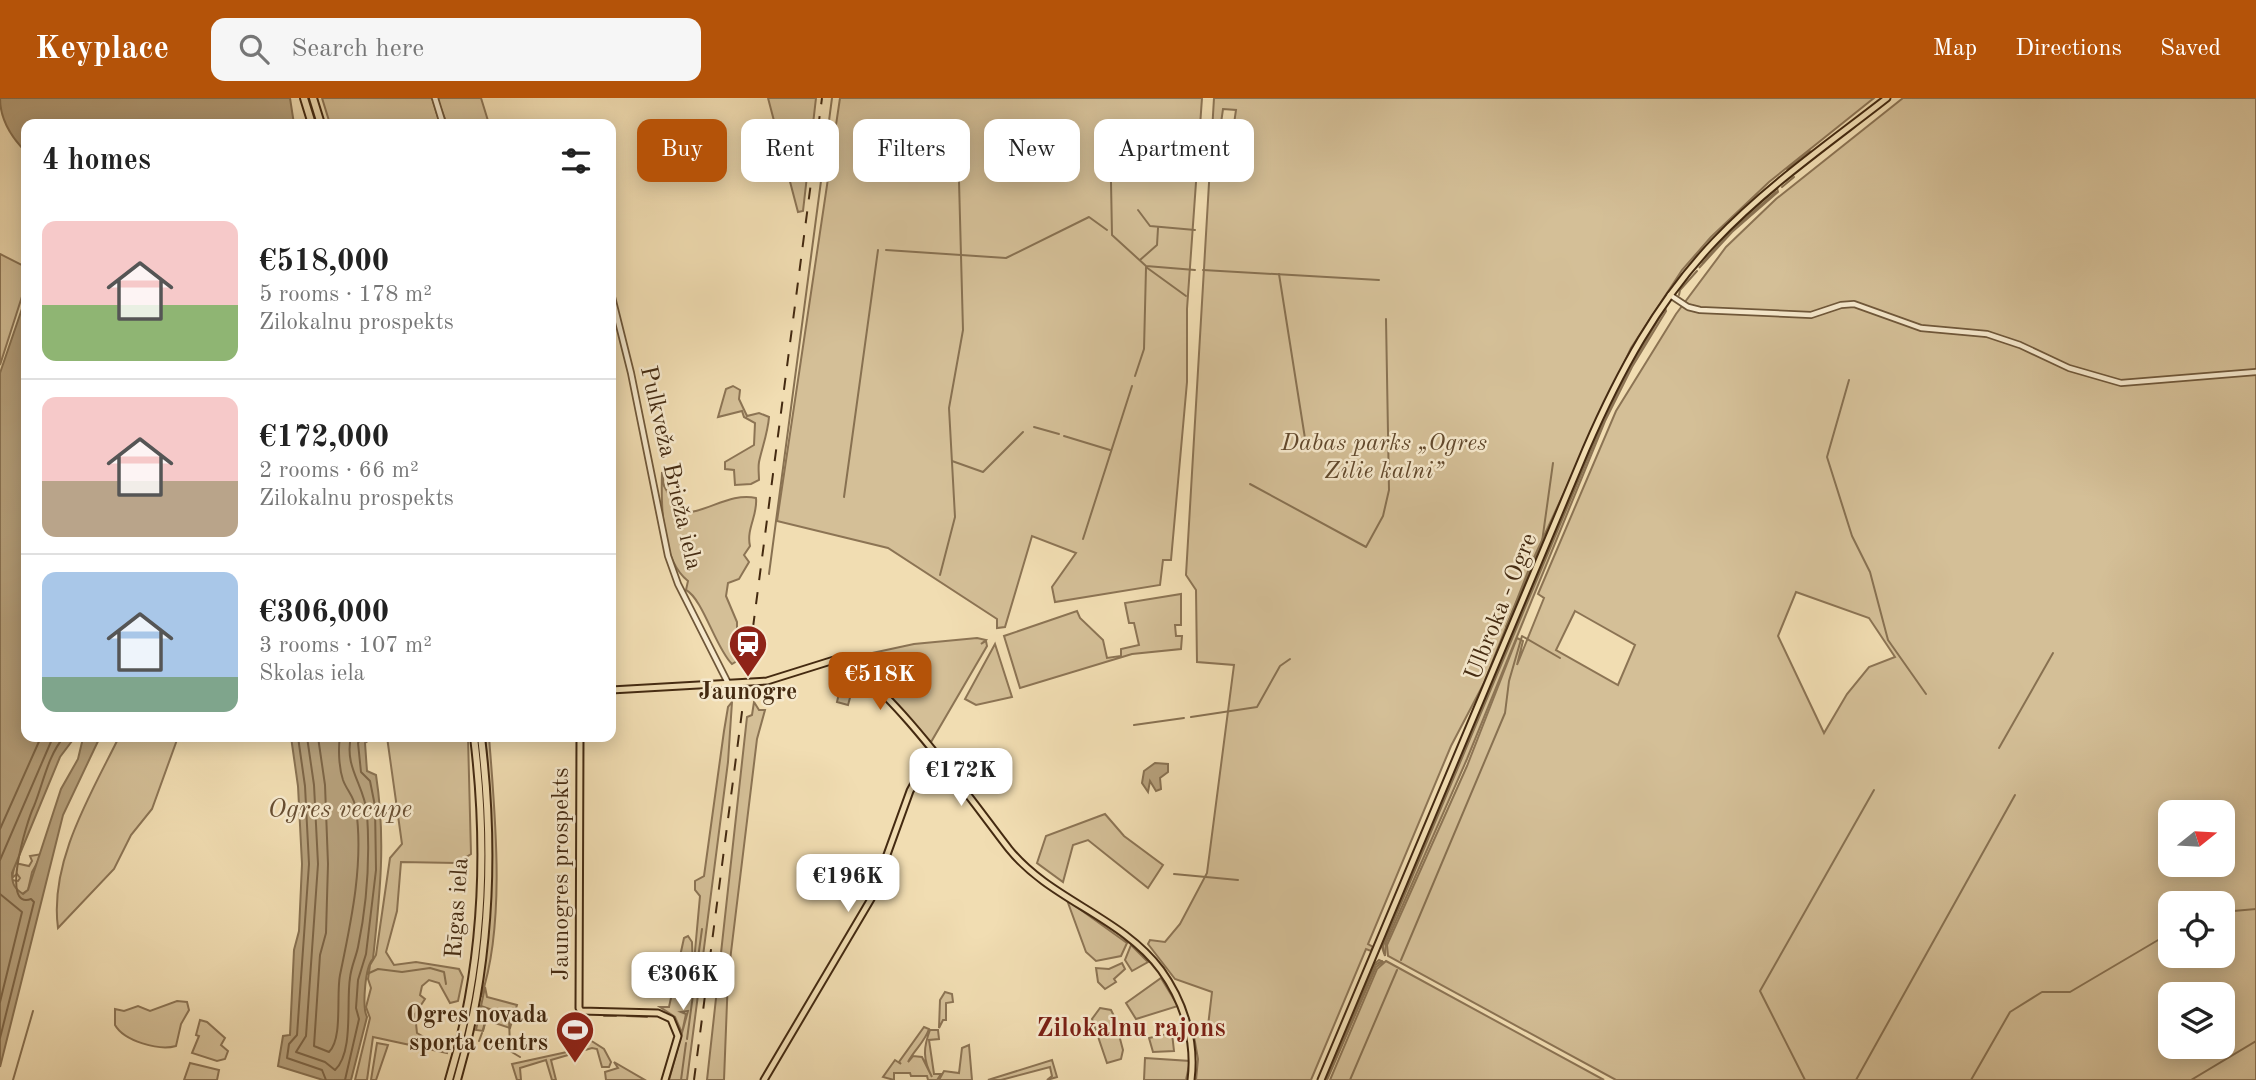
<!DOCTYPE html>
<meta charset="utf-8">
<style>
body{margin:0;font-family:"Old Standard TT",serif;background:#f6f6f6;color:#222;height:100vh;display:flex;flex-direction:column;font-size:26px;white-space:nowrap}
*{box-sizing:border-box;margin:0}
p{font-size:23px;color:#767676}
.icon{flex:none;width:38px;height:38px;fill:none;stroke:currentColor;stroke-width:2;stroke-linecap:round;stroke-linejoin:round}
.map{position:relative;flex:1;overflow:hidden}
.side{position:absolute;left:21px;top:21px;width:595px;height:623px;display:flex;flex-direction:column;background:#fff;border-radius:14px;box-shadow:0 4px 18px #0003}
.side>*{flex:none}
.guide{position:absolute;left:637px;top:21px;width:665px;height:63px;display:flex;gap:14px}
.needle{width:46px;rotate:72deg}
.tools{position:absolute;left:2158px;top:702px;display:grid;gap:14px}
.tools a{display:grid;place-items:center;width:77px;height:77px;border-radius:14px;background:#fff;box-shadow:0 4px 18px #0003;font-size:35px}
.price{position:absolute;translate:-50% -60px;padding:0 16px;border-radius:14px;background:#fff;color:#222;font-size:23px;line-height:46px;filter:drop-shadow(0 2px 4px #0008)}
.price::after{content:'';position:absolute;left:50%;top:42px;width:21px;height:16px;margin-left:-10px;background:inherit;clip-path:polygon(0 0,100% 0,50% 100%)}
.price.active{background:#b45309;color:#fff}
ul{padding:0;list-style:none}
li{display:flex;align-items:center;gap:21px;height:175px;padding:0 21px}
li+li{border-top:2px solid #e0e0e0}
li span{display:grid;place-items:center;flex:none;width:196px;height:140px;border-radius:14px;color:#555}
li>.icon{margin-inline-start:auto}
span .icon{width:84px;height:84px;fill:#fffc;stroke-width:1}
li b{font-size:30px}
h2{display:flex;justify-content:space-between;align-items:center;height:84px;padding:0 21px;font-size:30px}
.chip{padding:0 24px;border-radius:14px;background:#fff;box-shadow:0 4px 18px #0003;font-size:24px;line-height:63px}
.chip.active{background:#b45309;color:#fff}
header{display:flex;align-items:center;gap:42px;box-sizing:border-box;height:98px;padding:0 35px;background:#b45309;color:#fff}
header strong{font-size:33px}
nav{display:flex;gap:38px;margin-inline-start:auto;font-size:24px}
.search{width:490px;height:63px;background:#f6f6f6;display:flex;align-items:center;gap:18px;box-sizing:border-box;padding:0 24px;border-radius:14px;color:#767676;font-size:26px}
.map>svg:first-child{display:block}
</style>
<header>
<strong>Keyplace</strong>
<div class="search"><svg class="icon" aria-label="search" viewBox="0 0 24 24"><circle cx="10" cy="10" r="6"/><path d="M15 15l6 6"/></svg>Search here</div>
<nav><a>Map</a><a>Directions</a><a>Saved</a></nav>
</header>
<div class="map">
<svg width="2256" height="982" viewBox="0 0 2256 982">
<rect width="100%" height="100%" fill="#f1ddb2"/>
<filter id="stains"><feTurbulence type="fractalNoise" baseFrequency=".00286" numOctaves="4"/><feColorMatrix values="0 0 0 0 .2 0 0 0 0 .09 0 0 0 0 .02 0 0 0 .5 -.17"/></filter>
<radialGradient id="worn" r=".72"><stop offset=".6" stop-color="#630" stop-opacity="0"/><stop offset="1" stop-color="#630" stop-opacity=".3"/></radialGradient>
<g fill="#d4bf97" stroke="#8c7454" stroke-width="2" fill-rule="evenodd">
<path d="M322,0H432L440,26H330Z"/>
<path d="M437,0H481L489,26H447Z"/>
<path d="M768,0H816L803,113L798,114Z"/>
<path d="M840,0H1202L1187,211V284L1171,462H1163L1160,487L1055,504L1052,489L1076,455L1032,438L1005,529L997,530V521L888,450L777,423Z"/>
<path d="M1214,0H1874L1769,84L1711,139L1682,172L1631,250L1531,466L1484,585L1451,648L1368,846L1373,849L1371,853L1366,851L1311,982H1196L1198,961L1192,927L1208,928L1212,894L1175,881L1148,846L1150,842L1165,844L1180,826L1207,775L1234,567L1197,564L1196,492L1186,477ZM1223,11L1236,12L1234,26L1221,25Z"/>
<path d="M1903,0H2256V982H1616L1388,858L1387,847L1467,668L1517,540L1523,543L1517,567L1544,500L1538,496L1616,313L1676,216L1726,149L1776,101ZM1796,494L1869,520L1895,559L1869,569L1847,596L1824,635L1778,538ZM1575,513L1635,547L1618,587L1556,552ZM2170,714H2222V766H2170ZM2170,805H2222V858H2170ZM2170,896H2222V948H2170Z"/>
<path d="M1777,90L1778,94L1732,134L1699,170L1730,132Z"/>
<path d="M0,156L26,169V186L0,267Z"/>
<path d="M1665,209L1666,213L1632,269L1605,323L1467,661L1386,845L1385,858L1382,849L1610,305Z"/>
<path d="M733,288L740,292L739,301L747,318L759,315L769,319C768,334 762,350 759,364C758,370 759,376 759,382L751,386L735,387L734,372L725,371V364L754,347L755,325L744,319L742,313L718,319L726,291Z"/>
<path d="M662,374L664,388L679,415C706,416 729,394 756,400C758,417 746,431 750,448L744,457L749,464L739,481L728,485L726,498L737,524V563L732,566C716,551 703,501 686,492L688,483C661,462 661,406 662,374Z"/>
<path d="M1181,496V527H1175L1176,538H1182L1181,551L1132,556L1020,590L1004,538L1077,513L1080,520L1103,542L1107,560L1121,558V551L1139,547L1134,525H1129L1125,505Z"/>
<path d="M977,540L986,542L981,546L986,543L987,548L931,644L856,567L858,559L863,557L914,546Z"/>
<path d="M995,546L1012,599L976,607L965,601Z"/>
<path d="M842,582L854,585L848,607L837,604Z"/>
<path d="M732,604L728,664L687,982H669L688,913L681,914L686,916L682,935L675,919L660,909H669L684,840L688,838L692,844L693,875L700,798L695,792V783L704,778L724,633L728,609Z"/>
<path d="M754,604L759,612H765L757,641L728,879L724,982H707L747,619L752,617Z"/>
<path d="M119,639H178L152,711L131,737L114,771L58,830C49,764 91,696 119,639Z"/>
<path d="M387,639H468L471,756L457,765L401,764L397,813L386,854L394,867L416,864L459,871L463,879L458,903L450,905L439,885L429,882L422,888L420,897L425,901L415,916L417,935L436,946L445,942L449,945L447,955L373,939L367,982H355L370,920L366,909L371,890L368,881L370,867L376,857L390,760L402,746Z"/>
<path d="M485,639H489C495,716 506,826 481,899C492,811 494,727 485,639Z"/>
<path d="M1105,716L1124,738L1163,767L1148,790L1088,742L1073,747L1063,784L1037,765L1046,738Z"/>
<path d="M42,756L32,774L28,792L22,796C17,793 12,788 11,782L18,783L20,780L17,776L12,780L15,765L29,768L32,763L30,758Z"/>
<path d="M1067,802L1127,845L1121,858L1096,863L1086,854Z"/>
<path d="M1131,847L1148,864L1132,873L1125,862Z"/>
<path d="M1379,862L1383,864L1376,869L1327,982H1324L1374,866Z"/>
<path d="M1386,863L1604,982H1330L1377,871Z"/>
<path d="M1122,865L1125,871L1114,881L1116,884L1105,891L1098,884L1096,870L1109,871Z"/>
<path d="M1161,880L1178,908L1136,921L1126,905Z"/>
<path d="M485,889L487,899L517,907L510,930L486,922L483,933L476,932Z"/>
<path d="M945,894L952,896L953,904L946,905V922H943L939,930L940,902Z"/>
<path d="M177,903L187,904L189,912L181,926L176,948C159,953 124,943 115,927V911L124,913L138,908L150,913Z"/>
<path d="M1100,910L1111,912L1114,918L1123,952L1121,961L1107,965L1092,921Z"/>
<path d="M200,922L207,924L225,940L221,947L228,953L225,961L217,963L192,955L199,938L196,937Z"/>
<path d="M924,929L929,931C924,945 915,951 908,964L913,958L922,959L932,979C923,962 923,950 930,932H938L939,941L929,942L934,976H941L937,982H928L927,978H911L910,975H894V982L883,979L895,962L901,966L899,964Z"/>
<path d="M1172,935L1174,953L1153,954L1149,940Z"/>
<path d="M590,942L604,951L611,964L609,969H602L597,951L592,950L551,962L556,982H552L546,962L520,970L521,982H517L512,966L576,952Z"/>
<path d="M377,945L388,947L376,982H371Z"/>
<path d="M969,947L972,982H939L944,973L959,975L962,950Z"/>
<path d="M1145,960L1190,963L1186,982H1144Z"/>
<path d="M1052,962L1057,979L1047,982L1052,978L1050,969L1001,982H988Z"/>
<path d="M614,964L645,982H606L605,974L618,970Z"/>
<path d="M190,965L219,972L217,982H184Z"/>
</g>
<g fill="#b6a07b" stroke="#887151" stroke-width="2">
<path d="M0,0H290L294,26H26V54C11,39 0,22 0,0Z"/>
<path d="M26,199V639H75L60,659L12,775C12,786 14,790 23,796L28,792L61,691L78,661L83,640L100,639L63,717L0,969V275Z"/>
<path d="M291,639H370L371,641L365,645L367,673L376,677C386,742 380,796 373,861C365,868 362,909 367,919L351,982H323L278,968L283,938L290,937L294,852L299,833L302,766L298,688Z"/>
<path d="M1155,665L1168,666V674L1160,680L1161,691L1156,693L1150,683L1148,694L1142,685L1144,673Z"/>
</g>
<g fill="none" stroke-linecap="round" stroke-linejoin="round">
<g stroke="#7d6546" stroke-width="2">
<path d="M298,639L305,688L309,766L297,937L289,946L287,960L322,972L326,982"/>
<path d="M307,639L314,687L318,766L306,938L296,954L325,964L335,972C354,954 346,904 350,880C351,869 356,859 358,849C367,806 370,759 367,715C364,687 344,669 351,639"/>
<path d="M318,639L325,687L328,766L326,835L320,857L314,948L329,954C343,941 336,896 340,877C351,824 364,765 356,711C354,698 347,693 343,682C339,670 338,651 340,639"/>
<path d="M0,731L41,639"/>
<path d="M0,762L53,639"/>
<path d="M0,796L22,814L0,904"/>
<path d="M0,940L34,804L31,801C0,812 26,725 34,708C43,686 48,657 64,639"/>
<path d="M345,982L359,921L356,910L358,882L366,856L376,772L375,708L370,683L361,674L358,645L362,639"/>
</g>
<g stroke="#887151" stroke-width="2">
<path d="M1787,71L1810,53"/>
<path d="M1111,84L1112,137L1146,168L1195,172"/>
<path d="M1782,89L1794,79"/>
<path d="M1138,112L1150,128L1195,132"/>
<path d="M886,152L1006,160L1089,119L1107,132"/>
<path d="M1140,162L1157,147L1158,130"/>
<path d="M1703,165L1731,133L1776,94"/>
<path d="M1146,169L1186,198"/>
<path d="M1203,172L1379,182"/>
<path d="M1279,176L1307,353"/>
<path d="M1679,197L1680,192L1697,173"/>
<path d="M1135,278L1144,251L1146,170"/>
<path d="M1849,282L1827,359L1852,438L1870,474L1888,542L1926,596"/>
<path d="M1034,329L1059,336"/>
<path d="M1064,338L1110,352"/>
<path d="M952,363L983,374L1023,334"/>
<path d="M1250,386L1366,449L1383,418L1389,392L1386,221"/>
<path d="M844,399L878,152"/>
<path d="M1083,441L1132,288"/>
<path d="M769,476L832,0"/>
<path d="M940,477L955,419L949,310L963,232L959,83"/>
<path d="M1506,529L1542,444L1553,365"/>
<path d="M1191,619L1257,609L1280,568L1290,561"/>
<path d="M1134,627L1184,620"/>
<path d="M1999,650L2053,555"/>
<path d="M1174,776L1238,782"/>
<path d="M2222,814L2256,811"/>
<path d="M1384,855L1383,848L1603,324L1633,262L1665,211"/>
<path d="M1401,862L1505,615L1509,583L1522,538L1560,560"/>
<path d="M367,876L378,871L402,874L430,870L444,874L446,886"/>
<path d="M481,908L509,918L510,953L520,959"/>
<path d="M604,918H616"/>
<path d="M627,918L647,919"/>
<path d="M483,932L486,920"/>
<path d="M687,941L702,831"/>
<path d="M479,943L482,935"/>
<path d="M13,982L33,913"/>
<path d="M681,982L686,945"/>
<path d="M1326,982L1375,867L1382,863"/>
<path d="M1350,982L1397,872"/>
<path d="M1805,982L1760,893L1874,692"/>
<path d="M1856,982L2015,697"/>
<path d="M1971,982L2010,914L2042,894H2070L2170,835"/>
<path d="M2191,982L2256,943"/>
</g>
<g stroke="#6f5739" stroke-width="8">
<g id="minor">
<path d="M435,0L443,26"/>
<path d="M611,195L631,275L668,458L678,486L728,585"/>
<path d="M1670,197L1688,209L1700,212L1811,217L1841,207L1854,206L1921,230L1987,236L2020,247L2069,270L2121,285L2256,274"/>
</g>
</g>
<g stroke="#442a11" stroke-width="9">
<g id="major">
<path d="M611,592L767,583L834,562C877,567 979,713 1009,751C1050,802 1122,819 1161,872C1184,904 1196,943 1191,982"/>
<path d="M580,639L579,910L581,913L658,915L671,921L678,938L665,982"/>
<path d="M764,982L871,801L910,693L932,652"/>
<path d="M1321,982L1586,351C1619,275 1657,204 1715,143C1766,89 1828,46 1887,0"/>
</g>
</g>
<g stroke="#442a11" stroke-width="10">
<g id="highway">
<path d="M304,0L312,26"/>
<path d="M313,0L321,26"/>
<path d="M449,982C483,871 488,753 474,639"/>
<path d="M457,982C490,871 495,754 481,639"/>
</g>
</g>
<use href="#minor" stroke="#f6e9cd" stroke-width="4.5"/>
<use href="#major" stroke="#f1ddb2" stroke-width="5"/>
<use href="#highway" stroke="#f1ddb2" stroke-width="6"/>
<path stroke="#442a11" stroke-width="2" stroke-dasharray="12 12" stroke-linecap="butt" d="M694,982L822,0"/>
</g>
<defs>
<g id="station-pin" transform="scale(2.0125)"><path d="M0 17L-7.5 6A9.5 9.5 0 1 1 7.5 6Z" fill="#8f2418" stroke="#f6e9cd"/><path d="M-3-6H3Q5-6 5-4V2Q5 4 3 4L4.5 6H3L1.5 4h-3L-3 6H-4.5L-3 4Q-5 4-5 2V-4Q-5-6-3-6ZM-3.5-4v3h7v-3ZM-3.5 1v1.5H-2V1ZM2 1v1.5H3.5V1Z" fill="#fff"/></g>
<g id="stadium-pin" transform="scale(2.0125)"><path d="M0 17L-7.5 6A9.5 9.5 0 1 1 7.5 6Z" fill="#8f2418" stroke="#f6e9cd"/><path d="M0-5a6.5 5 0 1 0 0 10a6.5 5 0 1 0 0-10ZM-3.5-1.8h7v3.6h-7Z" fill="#fff"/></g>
</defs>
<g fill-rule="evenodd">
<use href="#station-pin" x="748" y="546"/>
<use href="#stadium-pin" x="575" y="932"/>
</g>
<g text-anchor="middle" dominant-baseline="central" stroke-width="5" stroke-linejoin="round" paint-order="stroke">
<g font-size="24" font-style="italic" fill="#61482c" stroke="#f6e9cd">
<text x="1384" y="346">Dabas parks „Ogres<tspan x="1384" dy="28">Zilie kalni”</tspan></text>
</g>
<g font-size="24" fill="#442a11" stroke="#f6e9cd">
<text transform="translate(670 370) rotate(77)">Pulkveža Brieža iela</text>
<text transform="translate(1502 509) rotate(-68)">Ulbroka - Ogre</text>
<text transform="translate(562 776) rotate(-90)">Jaunogres prospekts</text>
<text transform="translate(458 810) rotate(-86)">Rīgas iela</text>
</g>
<g font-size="24" font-weight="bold" fill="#442a11" stroke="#f6e9cd">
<text x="748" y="595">Jaunogre</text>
<text x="548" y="918" text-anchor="end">Ogres novada<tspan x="548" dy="28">sporta centrs</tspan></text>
</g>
<g font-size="26" font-style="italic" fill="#664d31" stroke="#f6e9cd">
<text x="340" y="712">Ogres vecupe</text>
</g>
<g font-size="26" font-weight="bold" fill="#7a1f14" stroke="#f6e9cd">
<text x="1131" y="931">Zilokalnu rajons</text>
</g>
</g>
<rect width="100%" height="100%" filter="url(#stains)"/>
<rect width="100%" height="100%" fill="url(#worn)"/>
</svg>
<div class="tools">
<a><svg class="needle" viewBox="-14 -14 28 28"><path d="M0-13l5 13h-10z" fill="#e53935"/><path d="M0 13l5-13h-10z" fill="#767676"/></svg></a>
<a><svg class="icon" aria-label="locate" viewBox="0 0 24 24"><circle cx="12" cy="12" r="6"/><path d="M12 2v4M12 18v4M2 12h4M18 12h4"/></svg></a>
<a><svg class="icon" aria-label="layers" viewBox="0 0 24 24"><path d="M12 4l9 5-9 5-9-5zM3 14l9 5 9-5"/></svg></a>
</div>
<b class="price active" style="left:880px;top:614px">€518K</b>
<b class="price" style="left:961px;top:710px">€172K</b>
<b class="price" style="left:848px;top:816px">€196K</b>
<b class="price" style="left:683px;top:914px">€306K</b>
<div class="guide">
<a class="chip active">Buy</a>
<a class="chip">Rent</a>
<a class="chip">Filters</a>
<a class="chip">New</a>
<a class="chip">Apartment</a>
</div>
<section class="side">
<h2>4 homes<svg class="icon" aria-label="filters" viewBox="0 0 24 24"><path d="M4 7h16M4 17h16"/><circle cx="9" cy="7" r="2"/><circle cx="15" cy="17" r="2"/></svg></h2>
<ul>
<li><span style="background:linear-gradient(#f6c9c9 60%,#8fb573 0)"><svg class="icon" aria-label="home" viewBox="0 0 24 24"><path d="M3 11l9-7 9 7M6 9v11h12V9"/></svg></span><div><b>€518,000</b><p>5 rooms · 178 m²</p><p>Zilokalnu prospekts</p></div></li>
<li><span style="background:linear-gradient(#f6c9c9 60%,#b9a48a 0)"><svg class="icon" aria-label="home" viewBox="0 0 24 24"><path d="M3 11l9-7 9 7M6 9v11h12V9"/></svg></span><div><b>€172,000</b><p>2 rooms · 66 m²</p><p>Zilokalnu prospekts</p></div></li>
<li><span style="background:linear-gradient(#a9c7e8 75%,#7fa58c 0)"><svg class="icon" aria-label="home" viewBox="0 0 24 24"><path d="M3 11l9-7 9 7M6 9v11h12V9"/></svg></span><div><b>€306,000</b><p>3 rooms · 107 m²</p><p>Skolas iela</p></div></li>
</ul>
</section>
</div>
